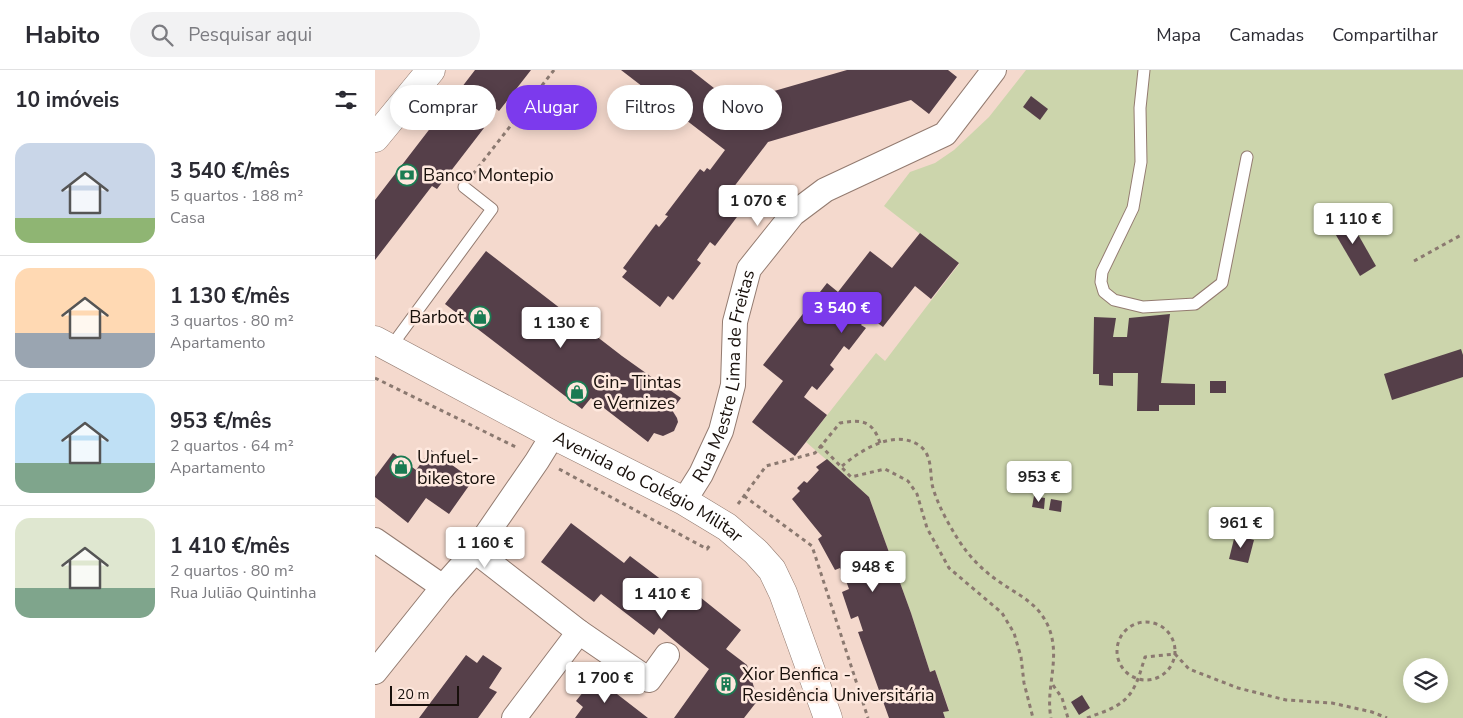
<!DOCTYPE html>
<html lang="pt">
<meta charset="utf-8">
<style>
body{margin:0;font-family:"Nunito Sans",sans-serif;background:#f2f2f3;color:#2b2b33;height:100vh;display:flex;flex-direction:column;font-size:19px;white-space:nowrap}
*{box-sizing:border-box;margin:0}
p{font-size:16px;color:#7c7c81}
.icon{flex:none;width:28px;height:28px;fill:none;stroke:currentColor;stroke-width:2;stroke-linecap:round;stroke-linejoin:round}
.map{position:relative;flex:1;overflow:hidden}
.panel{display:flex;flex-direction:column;background:#fff;width:375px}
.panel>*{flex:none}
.banner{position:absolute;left:15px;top:15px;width:475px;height:45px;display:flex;gap:10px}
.buttons{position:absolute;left:1028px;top:588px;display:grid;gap:10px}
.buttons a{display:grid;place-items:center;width:45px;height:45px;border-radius:50%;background:#fff;box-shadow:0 2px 12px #0003;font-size:25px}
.scale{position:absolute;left:15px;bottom:12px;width:69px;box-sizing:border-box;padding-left:5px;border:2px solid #18100b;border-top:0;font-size:14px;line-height:18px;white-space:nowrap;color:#18100b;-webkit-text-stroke:4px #fee8de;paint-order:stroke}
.price{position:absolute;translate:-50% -42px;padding:0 11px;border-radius:5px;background:#fff;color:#222;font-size:16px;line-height:32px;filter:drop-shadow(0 1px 2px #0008)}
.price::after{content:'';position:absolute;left:50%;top:30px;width:15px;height:11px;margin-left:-8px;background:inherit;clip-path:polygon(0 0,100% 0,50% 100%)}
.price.current{background:#7c3aed;color:#fff}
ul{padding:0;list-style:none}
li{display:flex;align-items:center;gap:15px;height:125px;padding:0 15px}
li+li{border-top:1px solid #e1e1e2}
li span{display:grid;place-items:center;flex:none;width:140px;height:100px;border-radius:15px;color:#555}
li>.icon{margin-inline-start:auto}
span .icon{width:60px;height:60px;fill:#fffc;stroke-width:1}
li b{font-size:21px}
h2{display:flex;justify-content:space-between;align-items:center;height:60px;padding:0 15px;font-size:21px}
.tag{padding:0 18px;border-radius:22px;background:#fff;box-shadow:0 2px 12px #0003;font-size:18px;line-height:45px}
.tag.current{background:#7c3aed;color:#fff}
header{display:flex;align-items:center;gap:30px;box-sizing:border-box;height:70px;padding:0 25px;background:#fff;border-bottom:1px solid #e1e1e2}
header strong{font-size:24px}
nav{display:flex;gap:28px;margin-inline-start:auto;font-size:18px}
.search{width:350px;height:45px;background:#f2f2f3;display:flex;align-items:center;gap:12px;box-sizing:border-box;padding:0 18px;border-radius:28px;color:#7c7c81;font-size:19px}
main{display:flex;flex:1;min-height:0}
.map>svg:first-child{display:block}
</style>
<header>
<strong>Habito</strong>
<div class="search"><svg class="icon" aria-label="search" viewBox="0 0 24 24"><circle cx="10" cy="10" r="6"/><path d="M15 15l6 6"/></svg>Pesquisar aqui</div>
<nav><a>Mapa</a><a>Camadas</a><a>Compartilhar</a></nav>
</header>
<main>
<section class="panel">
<h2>10 imóveis<svg class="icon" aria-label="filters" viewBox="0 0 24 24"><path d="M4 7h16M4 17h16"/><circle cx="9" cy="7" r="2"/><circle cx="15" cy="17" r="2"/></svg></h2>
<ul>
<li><span style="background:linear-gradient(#c9d6e8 75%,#8fb573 0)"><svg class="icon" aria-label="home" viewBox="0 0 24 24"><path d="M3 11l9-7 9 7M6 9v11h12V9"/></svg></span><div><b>3 540 €/mês</b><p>5 quartos · 188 m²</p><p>Casa</p></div></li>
<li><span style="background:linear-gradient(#ffd9b3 65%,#9aa5b1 0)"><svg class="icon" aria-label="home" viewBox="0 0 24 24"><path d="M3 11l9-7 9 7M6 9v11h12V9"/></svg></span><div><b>1 130 €/mês</b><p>3 quartos · 80 m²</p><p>Apartamento</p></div></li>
<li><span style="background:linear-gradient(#bfe0f5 70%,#7fa58c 0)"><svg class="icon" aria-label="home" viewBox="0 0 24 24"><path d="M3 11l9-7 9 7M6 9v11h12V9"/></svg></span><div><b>953 €/mês</b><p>2 quartos · 64 m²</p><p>Apartamento</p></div></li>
<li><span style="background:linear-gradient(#dfe7d0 70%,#7fa58c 0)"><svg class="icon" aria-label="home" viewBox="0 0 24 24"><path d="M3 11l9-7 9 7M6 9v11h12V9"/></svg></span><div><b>1 410 €/mês</b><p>2 quartos · 80 m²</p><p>Rua Julião Quintinha</p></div></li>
</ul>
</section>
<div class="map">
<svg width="1088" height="648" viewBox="0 0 1088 648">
<rect width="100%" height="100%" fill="#f4d9cd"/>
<path fill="#ccd5ac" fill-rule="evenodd" d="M651,0H1088V648H570L568,642L574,640L560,600L555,602L536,543L494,427L431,372L501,283L510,291L584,194L509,136L535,102L560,93L579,80L614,47ZM1036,596H1064V624H1036Z"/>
<g fill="#553f49">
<path d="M100,0H156L124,41L119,37L105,55L109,58L62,119L57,116L0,190V130Z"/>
<path d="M246,0H316L358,33L472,0H573L582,7L554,44L536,30L393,72L358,118L370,127L363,135L368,139L340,176L335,172L322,190L326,193L298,230L293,226L285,237L247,207L252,201L248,198L281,154L284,157L293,146L290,145L325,99L329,102L332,98L335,100L350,80Z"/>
<path d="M656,26L673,39L665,50L648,37Z"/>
<path d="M972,145L1001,196L985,206L955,155Z"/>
<path d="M545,163L584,193L556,229L540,216L508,257L493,246L486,255L491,258L474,280L469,276L455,295L459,299L442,320L437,316L429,327L452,345L420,386L377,352L408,311L388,295L452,213L463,222L495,181L517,198Z"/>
<path d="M111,181L247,286L306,328L297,340L302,348L303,352L299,361L288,366L279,363L273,372L216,328L207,339L70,234Z"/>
<path d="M795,244L786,313L820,314V335H784V341H762L763,303H738V316L724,315V304H718L719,247L741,248L738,267H752L754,248Z"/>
<path d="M1086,279L1088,285V307L1017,330L1009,304Z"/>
<rect x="835" y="311" width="16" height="12"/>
<path d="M56,380L98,410L74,444L51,428L33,453L0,427V407L18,383L41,400Z"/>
<path d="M452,389L494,427L536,543L555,602L560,600L574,641L568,642L570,648H514L483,562L488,561L483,546L476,549L467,522L474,519L470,508L465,498L460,500L443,469L447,466L417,429L425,421L422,418L429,411L432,413L444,400L441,397Z"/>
<path d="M659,426L670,428L669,439L657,437Z"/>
<path d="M676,429L687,431L686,442L674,440Z"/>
<path d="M196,453L249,493L255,486L308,526L315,519L366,560L351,579L372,595L383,630L369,648H299L334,599L284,558L279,565L226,524L219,532L166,492Z"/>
<path d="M860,465L879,470L873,493L854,489Z"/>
<path d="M91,585L102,593L108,585L127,598L114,618L122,622L103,648H44Z"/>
<path d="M220,607L273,648H200L208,637L201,631Z"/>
<path d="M707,625L715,638L704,645L696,632Z"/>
</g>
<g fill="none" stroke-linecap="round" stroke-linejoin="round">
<g stroke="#937b70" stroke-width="13">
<g id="service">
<path d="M769,0L765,38L766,92L758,138L727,202L726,212L729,222L739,230L768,237L820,234L847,213L872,87"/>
<path d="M15,278L117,139L89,117"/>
</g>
</g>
<g stroke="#937b70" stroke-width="26">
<g id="minor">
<path id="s1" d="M309,431L326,404L346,361L358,315L360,252L374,199L418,144L450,120L570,64L619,0"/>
<path d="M0,470L68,517"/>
<path d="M100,481L204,562L139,648"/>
<path d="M204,562L274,610L292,585"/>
<path d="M0,602L68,517L100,481L162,391L178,365"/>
</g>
</g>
<g stroke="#937b70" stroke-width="29">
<g id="tertiary">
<path d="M0,68L56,0"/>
<path id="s2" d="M0,270L178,365L309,431L352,457L381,482L397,500L408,523L453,648"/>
</g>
</g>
<g stroke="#8b7970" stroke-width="3" stroke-dasharray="4 4" stroke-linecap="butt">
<path d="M98,104L179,0"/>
<path d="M1039,191L1088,164"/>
<path d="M0,308L143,378"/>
<path d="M445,375L476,407L510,399L533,411L542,424L552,458L574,498L627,543L639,563L646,587L649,613L658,648"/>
<path d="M467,396C486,380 520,358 545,376C557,385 555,401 557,414C561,433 578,463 589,478C597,489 608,500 619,508C640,524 663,531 674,558C686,589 670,618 676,648"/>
<path d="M184,399L332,479L335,475"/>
<path d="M369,426L437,476L493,648"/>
<path d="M363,434L391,396L440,383L465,353C487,349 498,351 505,373"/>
<circle cx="771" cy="581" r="29"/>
<path d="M678,615L687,628L693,648"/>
<path d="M712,648C722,644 733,641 741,636C760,626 764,606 770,587L800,584L814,599L863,618L911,630L957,633L997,642L1012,648"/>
</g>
<use href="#service" stroke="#fff" stroke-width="11"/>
<use href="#minor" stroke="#fff" stroke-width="24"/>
<use href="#tertiary" stroke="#fff" stroke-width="28"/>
</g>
<defs>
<g id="bank-ring" transform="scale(1.125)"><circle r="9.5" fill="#fee8de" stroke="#1a7b52" stroke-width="1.5"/><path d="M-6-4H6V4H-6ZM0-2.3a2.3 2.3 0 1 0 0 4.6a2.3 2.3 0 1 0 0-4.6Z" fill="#1a7b52"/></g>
<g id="shop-ring" transform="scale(1.125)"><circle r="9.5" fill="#fee8de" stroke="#1a7b52" stroke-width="1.5"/><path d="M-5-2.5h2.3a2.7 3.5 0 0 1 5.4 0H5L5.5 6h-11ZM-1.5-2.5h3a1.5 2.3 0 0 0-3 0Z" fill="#1a7b52"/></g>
<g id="building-ring" transform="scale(1.125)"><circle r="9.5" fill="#fee8de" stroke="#1a7b52" stroke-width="1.5"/><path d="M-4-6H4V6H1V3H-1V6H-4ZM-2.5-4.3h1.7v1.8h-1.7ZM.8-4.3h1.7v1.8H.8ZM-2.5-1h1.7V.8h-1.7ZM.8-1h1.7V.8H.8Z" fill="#1a7b52"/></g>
</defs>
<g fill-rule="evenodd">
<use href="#bank-ring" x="32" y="105"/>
<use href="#shop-ring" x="105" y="247"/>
<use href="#shop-ring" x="202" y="322"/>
<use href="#shop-ring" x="26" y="397"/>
<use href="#building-ring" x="351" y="614"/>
</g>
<g text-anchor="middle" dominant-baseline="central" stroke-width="5" stroke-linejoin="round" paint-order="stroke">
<g font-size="18" fill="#18100b" stroke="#fee8de" text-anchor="start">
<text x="48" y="105">Banco Montepio</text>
<text x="89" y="247" text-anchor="end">Barbot</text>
<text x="218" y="312">Cin- Tintas<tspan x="218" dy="21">e Vernizes</tspan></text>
<text x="42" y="387">Unfuel-<tspan x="42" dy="21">bike store</tspan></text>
<text x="367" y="604">Xior Benfica -<tspan x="367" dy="21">Residência Universitária</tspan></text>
</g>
<g font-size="18" fill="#18100b" stroke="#fee8de">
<text stroke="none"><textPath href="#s1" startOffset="134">Rua Mestre Lima de Freitas</textPath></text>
<text stroke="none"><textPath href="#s2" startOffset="310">Avenida do Colégio Militar</textPath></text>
</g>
</g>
</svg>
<div class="buttons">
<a><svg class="icon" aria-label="layers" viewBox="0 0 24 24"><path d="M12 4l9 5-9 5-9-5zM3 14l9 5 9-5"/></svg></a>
</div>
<div class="scale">20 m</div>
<b class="price" style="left:383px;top:157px">1 070 €</b>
<b class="price" style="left:978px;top:175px">1 110 €</b>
<b class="price current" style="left:467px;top:264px">3 540 €</b>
<b class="price" style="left:186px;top:279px">1 130 €</b>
<b class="price" style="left:664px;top:433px">953 €</b>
<b class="price" style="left:866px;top:479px">961 €</b>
<b class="price" style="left:110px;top:499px">1 160 €</b>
<b class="price" style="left:498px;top:523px">948 €</b>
<b class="price" style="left:287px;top:550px">1 410 €</b>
<b class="price" style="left:230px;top:634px">1 700 €</b>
<div class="banner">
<a class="tag">Comprar</a>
<a class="tag current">Alugar</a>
<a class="tag">Filtros</a>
<a class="tag">Novo</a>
</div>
</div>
</main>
